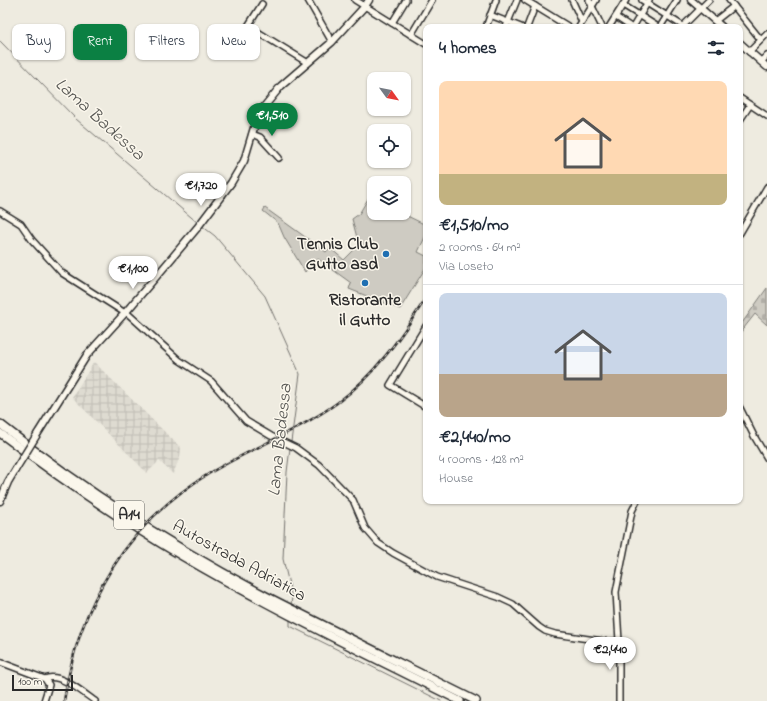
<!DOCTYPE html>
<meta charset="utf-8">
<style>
body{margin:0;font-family:"Indie Flower",sans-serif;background:#f6f6f7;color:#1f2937;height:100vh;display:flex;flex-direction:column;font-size:15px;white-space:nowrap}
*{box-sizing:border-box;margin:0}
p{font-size:13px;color:#747a83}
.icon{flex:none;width:22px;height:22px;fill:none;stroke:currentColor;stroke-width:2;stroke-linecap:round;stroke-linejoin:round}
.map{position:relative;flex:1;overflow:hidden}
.details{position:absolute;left:423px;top:24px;width:320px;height:480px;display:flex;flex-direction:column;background:#fff;border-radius:8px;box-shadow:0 1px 3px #0004}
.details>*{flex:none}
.top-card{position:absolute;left:12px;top:24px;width:351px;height:36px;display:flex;gap:8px}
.needle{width:26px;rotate:123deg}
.controls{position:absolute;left:367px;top:72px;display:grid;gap:8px}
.controls a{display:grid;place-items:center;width:44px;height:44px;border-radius:8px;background:#fff;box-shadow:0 1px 3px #0004;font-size:20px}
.scale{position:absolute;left:12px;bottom:10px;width:61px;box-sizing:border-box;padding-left:4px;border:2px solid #2b2b2b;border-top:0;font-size:11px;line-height:14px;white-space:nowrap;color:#2b2b2b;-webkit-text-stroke:3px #fbf7ec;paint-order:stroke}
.price{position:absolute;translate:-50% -34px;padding:0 9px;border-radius:14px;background:#fff;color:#222;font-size:13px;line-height:26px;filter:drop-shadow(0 1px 2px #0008)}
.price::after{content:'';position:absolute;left:50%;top:24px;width:12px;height:9px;margin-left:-6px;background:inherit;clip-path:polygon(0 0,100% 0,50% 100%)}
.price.selected{background:#0b8043;color:#fff}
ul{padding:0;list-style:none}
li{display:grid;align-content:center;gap:8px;height:212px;padding:0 16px}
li+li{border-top:1px solid #e0e1e3}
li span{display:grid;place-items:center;height:124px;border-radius:8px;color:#555}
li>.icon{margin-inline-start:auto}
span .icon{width:72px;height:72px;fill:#fffc;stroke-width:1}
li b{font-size:17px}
h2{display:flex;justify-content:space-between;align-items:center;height:48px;padding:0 16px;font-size:17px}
.tag{padding:0 14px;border-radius:8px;background:#fff;box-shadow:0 1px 3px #0004;font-size:14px;line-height:36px}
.tag.selected{background:#0b8043;color:#fff}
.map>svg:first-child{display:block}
</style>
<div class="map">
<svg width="767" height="701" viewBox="0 0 767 701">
<defs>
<pattern id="industrial-grid" width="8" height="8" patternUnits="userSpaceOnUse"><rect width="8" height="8" fill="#dedbd1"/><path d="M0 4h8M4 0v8" fill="none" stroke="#bfbcb4"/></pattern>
<pattern id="cemetery-stones" width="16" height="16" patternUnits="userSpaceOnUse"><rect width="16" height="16" fill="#cecbc2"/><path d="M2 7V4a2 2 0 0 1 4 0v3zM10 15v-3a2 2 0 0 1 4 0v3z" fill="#b1aea7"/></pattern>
</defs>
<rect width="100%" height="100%" fill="#eeebe0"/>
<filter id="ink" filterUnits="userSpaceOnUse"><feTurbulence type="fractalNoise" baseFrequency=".025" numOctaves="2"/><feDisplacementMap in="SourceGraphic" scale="8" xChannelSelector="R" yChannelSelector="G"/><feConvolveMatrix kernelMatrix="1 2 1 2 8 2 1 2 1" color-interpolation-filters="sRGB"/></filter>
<g filter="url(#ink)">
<path fill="url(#industrial-grid)" d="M94,362L181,448L180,457L173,474L159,461L147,473L72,397Z"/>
<path fill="url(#cemetery-stones)" stroke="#7c7b76" d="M767,288V325L755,314L740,333V326Z"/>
<path fill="#cecbc2" stroke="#7c7b76" d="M369,197L374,200V213H401L426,225V235L418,252L426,256V267L400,309L349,289L351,283L318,259L305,272L284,237L278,223L263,211L265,208L326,252L330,248L344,260L359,245L352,219L359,214Z"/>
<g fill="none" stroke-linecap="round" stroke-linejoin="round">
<g stroke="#74726e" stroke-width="1">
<path d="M0,41L76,119L198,223"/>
<path d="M202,226L215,236L265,296L300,374L291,442"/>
<path d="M290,448L287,472L283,559L292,597L291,605"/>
<path d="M290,620V626L441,701"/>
</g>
<g stroke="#2b2b2b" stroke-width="8">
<g id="minor">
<path d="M308,0L332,42"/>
<path d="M355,0L426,44"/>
<path d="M525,0L569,27"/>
<path d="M572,0L582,22"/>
<path d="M589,0L602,27"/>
<path d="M642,0L683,26"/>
<path d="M729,0L761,40"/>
<path d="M262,4L248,26L308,63"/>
<path d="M623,5L658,27"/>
<path d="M490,15L521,27"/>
<path d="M616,17L631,27"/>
<path d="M715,21L734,6"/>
<path d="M392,23L406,0"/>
<path d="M486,27L496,0"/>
<path d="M506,27L517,0"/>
<path d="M527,27L535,6"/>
<path d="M579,27L596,0"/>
<path d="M609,27L626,0"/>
<path d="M633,27L649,0"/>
<path d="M660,27L677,0"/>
<path d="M682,27L709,0"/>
<path d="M411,35L432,0"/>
<path d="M749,52L767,34"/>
<path d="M761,62L767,56"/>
<path d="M740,98L767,116"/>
<path d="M740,120L750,105"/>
<path d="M252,134L260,137L279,158"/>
<path d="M0,211L21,224L32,240L62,273L125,313"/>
<path d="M740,233L767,187"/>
<path d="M126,312L179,360L211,381L246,421L271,436L296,448L319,465L353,500L365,528L378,543L393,553L437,577L498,597L513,604L539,627L545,631L555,634L609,642L619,641L616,592L632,511L637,501"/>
<path d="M426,326L390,385L426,407"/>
<path d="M740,408L754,436L767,458"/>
<path d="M619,641V701"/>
<path d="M0,662L45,679C60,672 83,693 95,701"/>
<path d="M44,701L49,685L45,679"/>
</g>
</g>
<g stroke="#2b2b2b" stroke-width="9">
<g id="major">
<path d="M691,0L722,27"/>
<path d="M740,43L767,67"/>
<path d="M38,433L87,355L125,313L166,265L197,228L231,183L244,161L256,121L263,108L281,86L332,42L365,6L369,0"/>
<path d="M0,501L8,482L17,467"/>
</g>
</g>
<g stroke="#2b2b2b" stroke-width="10">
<g id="highway">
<path d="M0,424C82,489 173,547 266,596C336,632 406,666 476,701"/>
<path d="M0,433C58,477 119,519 182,556C272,609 367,654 460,701"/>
</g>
</g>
<use href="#minor" stroke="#fbf7ec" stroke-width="5"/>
<use href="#major" stroke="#fbf7ec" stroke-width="6"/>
<use href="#highway" stroke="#fbf7ec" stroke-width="7"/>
<g stroke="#2b2b2b" stroke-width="2.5">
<path id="rail" d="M64,701C78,606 127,522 210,473C252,448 298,431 337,403C375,375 401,337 426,298"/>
</g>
<use href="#rail" stroke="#fbf7ec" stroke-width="1" stroke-dasharray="3" stroke-linecap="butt"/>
<g stroke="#2b2b2b" stroke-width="9" stroke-linecap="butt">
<path id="major-bridge" d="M17,467L38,433"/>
</g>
<use href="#major-bridge" stroke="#fbf7ec" stroke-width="6"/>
</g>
</g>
<g fill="#1f6fb2" stroke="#fbf7ec" stroke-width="1.5">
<circle cx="386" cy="254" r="4"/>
<circle cx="365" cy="283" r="4"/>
</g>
<g text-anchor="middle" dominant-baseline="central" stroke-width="3" stroke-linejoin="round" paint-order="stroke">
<rect fill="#fbf7ec" stroke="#696865" stroke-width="1" x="114" y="501" width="30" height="28" rx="3"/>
<g font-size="16" font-weight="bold" fill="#2b2b2b">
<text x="129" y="515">A14</text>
</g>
<g font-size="17" font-weight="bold" fill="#2b2b2b" stroke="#fbf7ec" text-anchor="end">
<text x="378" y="244">Tennis Club<tspan x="378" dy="20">Gutto asd</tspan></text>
<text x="365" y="300" text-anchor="middle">Ristorante<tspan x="365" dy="20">il Gutto</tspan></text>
</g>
<g font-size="17" fill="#2b2b2b" stroke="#fbf7ec">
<text transform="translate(239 561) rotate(29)">Autostrada Adriatica</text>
</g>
<g font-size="18" font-style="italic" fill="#555552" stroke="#fbf7ec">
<text transform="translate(99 120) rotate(42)">Lama Badessa</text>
<text transform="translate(281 440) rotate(-84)">Lama Badessa</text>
</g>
</g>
</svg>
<div class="controls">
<a><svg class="needle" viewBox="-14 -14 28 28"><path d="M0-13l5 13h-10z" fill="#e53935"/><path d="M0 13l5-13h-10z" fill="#747a83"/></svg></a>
<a><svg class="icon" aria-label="locate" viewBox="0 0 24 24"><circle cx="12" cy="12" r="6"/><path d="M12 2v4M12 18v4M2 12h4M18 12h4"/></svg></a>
<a><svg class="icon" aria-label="layers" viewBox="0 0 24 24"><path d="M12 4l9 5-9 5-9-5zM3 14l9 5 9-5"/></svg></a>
</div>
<div class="scale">100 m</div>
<b class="price selected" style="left:272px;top:137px">€1,510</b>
<b class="price" style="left:201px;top:207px">€1,720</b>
<b class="price" style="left:133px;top:290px">€1,100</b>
<b class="price" style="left:610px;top:671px">€2,440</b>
<div class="top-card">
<a class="tag">Buy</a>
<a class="tag selected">Rent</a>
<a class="tag">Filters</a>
<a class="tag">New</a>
</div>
<section class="details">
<h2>4 homes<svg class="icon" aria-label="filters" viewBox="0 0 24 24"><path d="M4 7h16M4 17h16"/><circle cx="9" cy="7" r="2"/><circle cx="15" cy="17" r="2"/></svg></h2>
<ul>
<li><span style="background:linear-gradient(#ffd9b3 75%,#c2b280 0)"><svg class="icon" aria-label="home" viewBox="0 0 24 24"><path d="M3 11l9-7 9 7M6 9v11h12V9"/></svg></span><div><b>€1,510/mo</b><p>2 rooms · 64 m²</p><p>Via Loseto</p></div></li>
<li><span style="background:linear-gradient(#c9d6e8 65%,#b9a48a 0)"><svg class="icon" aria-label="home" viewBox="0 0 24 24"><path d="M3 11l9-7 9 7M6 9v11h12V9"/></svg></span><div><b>€2,440/mo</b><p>4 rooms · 128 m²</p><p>House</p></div></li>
</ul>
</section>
</div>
